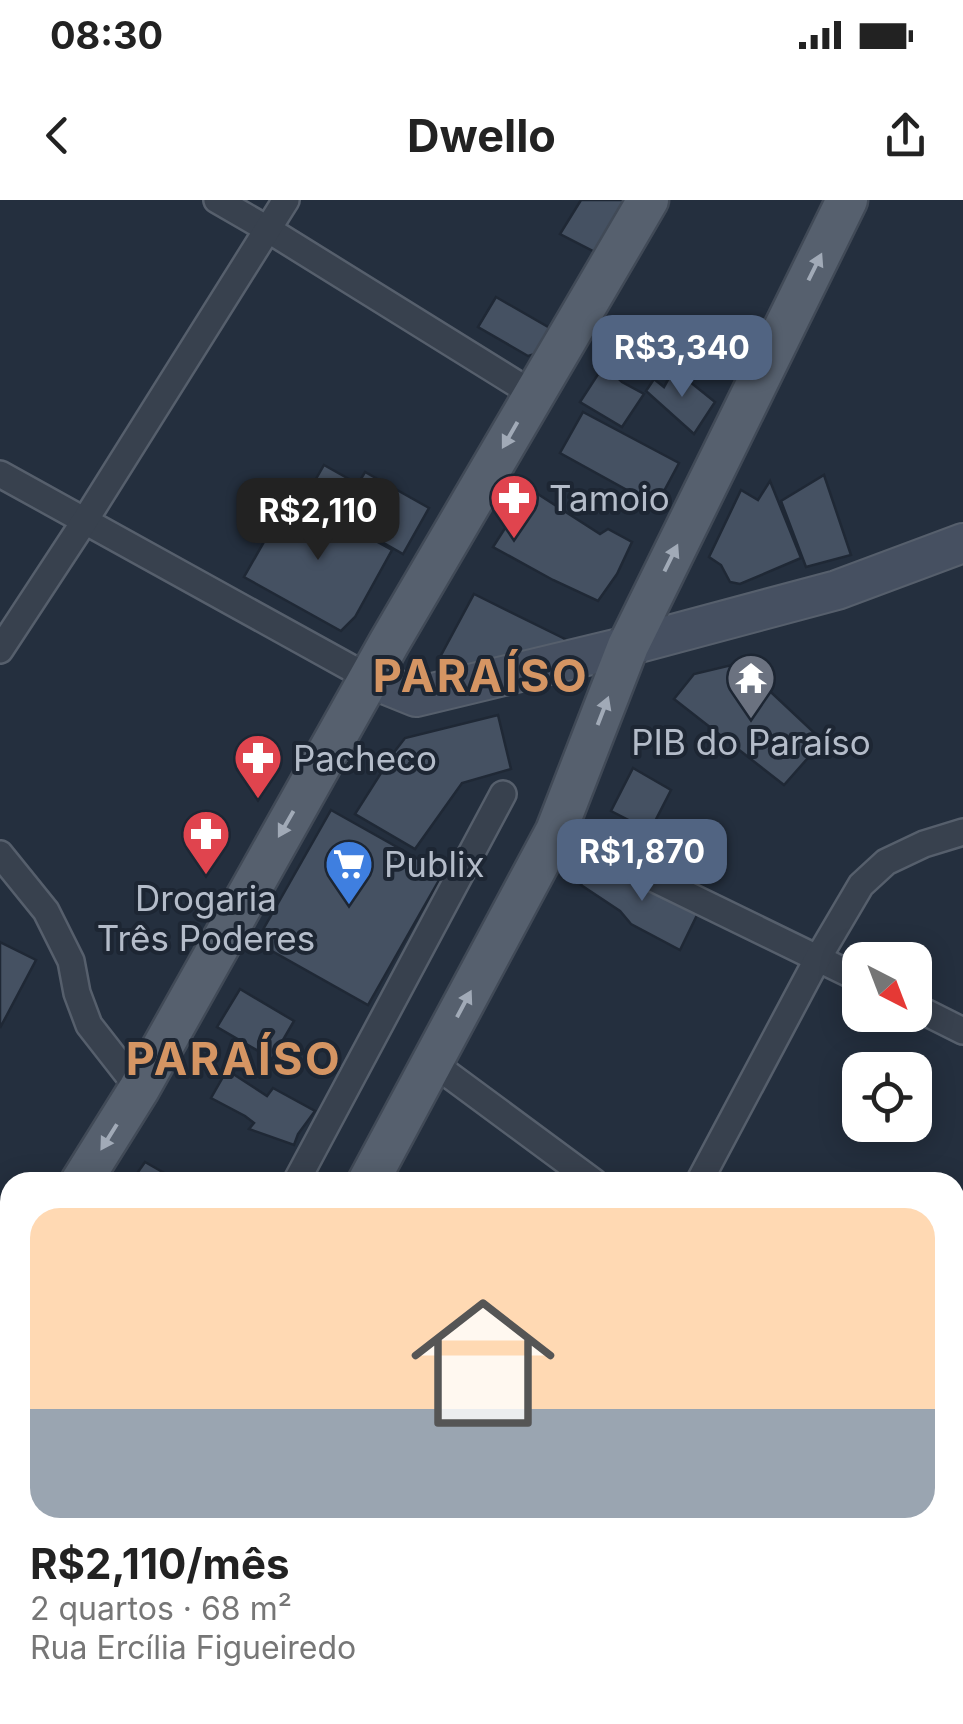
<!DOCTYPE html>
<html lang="pt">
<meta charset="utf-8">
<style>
body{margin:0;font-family:Inter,sans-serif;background:#f2f2f2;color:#222;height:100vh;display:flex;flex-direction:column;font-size:38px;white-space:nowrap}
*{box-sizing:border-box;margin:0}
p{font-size:32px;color:#767676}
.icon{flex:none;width:55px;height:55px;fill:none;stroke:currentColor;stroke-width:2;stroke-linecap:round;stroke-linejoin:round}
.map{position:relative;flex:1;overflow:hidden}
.drawer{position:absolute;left:0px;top:972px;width:965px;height:552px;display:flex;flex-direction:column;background:#fff;border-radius:30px 30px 0 0;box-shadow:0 5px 25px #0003}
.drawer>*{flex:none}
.needle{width:65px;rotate:138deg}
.buttons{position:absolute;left:842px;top:742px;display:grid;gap:20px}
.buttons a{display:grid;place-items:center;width:90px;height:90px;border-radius:20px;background:#fff;box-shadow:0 5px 25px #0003;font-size:50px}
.price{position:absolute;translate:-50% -85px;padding:0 22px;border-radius:20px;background:#516482;color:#fff;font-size:32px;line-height:65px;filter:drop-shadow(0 2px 5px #0008)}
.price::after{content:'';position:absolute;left:50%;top:60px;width:30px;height:22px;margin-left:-15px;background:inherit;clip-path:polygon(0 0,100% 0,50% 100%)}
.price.on{background:#222;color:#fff}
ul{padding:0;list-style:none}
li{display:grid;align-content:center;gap:20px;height:530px;padding:0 30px}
li span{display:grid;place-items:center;height:310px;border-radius:30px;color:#555}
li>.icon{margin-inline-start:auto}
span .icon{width:180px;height:180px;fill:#fffc;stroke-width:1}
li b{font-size:42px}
.status{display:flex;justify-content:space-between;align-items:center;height:70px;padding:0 50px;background:#fff;direction:ltr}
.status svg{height:28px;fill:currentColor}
header{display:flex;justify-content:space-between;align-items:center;height:130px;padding:0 30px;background:#fff;font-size:45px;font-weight:700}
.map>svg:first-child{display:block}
</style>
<div class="status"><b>08:30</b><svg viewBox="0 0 49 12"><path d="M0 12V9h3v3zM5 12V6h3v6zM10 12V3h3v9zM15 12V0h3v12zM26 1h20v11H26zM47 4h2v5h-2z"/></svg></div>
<header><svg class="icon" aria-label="back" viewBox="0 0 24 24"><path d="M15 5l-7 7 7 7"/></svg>Dwello<svg class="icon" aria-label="share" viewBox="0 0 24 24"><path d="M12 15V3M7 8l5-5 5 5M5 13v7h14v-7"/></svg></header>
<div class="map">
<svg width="963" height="1524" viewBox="0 0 963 1524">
<rect width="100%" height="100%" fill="#242f3e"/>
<g fill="#455162" stroke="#1f2835" stroke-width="2.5">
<path d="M581,0H626L595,52L560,34Z"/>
<path d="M496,97L555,131L542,152L528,156L478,127Z"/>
<path d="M604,165L622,182L644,194L622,227L580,202Z"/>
<path d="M674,169L715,202L694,234L646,191L654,179L664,187Z"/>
<path d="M583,212L679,263L656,306L560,253Z"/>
<path d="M324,265L358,284L365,272L429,308L403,354L305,298Z"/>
<path d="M824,275L851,355L806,367L781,301Z"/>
<path d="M770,281L801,358L740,384L730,382L721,365L709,357L741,290L758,300Z"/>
<path d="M530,289L600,334L608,329L632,342L617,374L598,401L553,380L493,347Z"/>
<path d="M291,294L392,350L355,417L341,431L244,377Z"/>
<path d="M474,394L565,439L560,452L447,473L439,459Z"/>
<path d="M740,463L823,541L784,585L674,499L694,474Z"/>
<path d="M498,515L511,569L462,583L415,649L355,614L395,551L405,538Z"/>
<path d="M633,568L671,590L650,631L611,611Z"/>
<path d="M331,610L443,673L368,805L256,742Z"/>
<path d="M594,659L699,711L680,750L631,724L620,711L581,685Z"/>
<path d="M0,742L36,760L0,828Z"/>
<path d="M240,789L294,821L272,859L217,827Z"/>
<path d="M227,870L267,896L273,888L315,911L298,934L294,945L249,929L254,923L245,916L211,898Z"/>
<path d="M145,962L180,982H131Z"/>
<path d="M10,1164V1226L0,1220V1181Z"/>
<path d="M0,1399L10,1405V1429L0,1422Z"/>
<path d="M104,1515H110L124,1524L95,1523Z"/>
<path d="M153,1515H182L175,1524H160Z"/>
<path d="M252,1515H274L273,1524H249Z"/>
</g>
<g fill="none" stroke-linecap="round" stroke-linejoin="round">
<g stroke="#565f6c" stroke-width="30">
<g id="street">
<path d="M217,0L269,30L533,194"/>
<path d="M0,274L369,478"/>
<path d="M0,450L84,322L286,0"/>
<path d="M556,631L860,779"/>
<path d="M0,654L46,711L71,761L77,793L89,825L139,889"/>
<path d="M915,807L963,831"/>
<path d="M433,863L594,982"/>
<path d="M296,982L503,594"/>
<path d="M699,982L818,758L861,685L886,662L924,644L963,632"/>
<path d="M955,1164L963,1148"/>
<path d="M0,1482L10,1467"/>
</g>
</g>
<g stroke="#565f6c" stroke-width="42">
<g id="secondary">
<path d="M369,478L416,497L628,446L837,390L963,343"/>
<path d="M749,1515L769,1524"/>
</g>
</g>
<g stroke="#414a57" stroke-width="45">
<g id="primary">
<path d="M81,982L139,889L389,443L648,0"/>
<path d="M368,982L556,631L628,446L847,0"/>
<path d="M0,1114L10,1098"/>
<path d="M53,1524L59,1515"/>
</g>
</g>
<use href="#street" stroke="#38414e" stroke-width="25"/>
<use href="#secondary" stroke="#465061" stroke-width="38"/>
<use href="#primary" stroke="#56606e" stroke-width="40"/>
</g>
<defs><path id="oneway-solid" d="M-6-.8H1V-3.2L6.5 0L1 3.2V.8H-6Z" transform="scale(2.5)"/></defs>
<g fill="#a1aab7">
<use href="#oneway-solid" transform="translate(815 67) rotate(-64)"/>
<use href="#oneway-solid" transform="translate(510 235) rotate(120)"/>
<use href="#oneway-solid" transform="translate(671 358) rotate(-64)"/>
<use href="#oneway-solid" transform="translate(603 511) rotate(-69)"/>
<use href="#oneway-solid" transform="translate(286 624) rotate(120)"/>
<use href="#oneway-solid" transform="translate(464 804) rotate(-62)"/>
<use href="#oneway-solid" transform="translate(109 937) rotate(122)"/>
</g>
<defs>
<g id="pharmacy-pin" transform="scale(2.5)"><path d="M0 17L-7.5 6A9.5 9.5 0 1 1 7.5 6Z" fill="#e0444e" stroke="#1d2633"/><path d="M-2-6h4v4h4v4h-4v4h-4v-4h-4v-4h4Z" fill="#fff"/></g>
<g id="temple-pin" transform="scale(2.5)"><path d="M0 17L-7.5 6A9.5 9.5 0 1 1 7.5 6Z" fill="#6b7280" stroke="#1d2633"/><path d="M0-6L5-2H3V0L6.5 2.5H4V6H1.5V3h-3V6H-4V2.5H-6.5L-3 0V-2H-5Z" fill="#fff"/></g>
<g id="supermarket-pin" transform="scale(2.5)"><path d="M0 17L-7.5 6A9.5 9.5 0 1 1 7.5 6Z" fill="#3f7fe0" stroke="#1d2633"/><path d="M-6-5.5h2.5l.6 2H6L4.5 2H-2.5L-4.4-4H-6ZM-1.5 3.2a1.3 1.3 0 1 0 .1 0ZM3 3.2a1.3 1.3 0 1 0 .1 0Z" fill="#fff"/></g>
</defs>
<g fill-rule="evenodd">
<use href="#pharmacy-pin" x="514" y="298"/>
<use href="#temple-pin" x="751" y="478"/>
<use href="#pharmacy-pin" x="258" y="558"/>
<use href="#pharmacy-pin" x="206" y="634"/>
<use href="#supermarket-pin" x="349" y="664"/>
</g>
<g text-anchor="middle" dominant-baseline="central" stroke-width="8" stroke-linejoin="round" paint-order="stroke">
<g font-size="35" fill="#b4bcc9" stroke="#1d2633" text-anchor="start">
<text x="549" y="298">Tamoio</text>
<text x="751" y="542" text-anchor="middle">PIB do Paraíso</text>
<text x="293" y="558">Pacheco</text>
<text x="384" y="664">Publix</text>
<text x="206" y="698" text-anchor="middle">Drogaria<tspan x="206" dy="40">Três Poderes</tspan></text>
</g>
<g font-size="45" font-weight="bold" letter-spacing="2.5" fill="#d59563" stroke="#1d2633">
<text x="481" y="475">PARAÍSO</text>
<text x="234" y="858">PARAÍSO</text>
</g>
</g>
</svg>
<div class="buttons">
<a><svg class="needle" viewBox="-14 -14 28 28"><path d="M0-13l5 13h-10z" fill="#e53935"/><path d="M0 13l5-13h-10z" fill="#767676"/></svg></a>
<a><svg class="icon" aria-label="locate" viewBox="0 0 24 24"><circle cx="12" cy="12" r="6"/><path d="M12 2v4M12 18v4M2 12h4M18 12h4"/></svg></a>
</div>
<b class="price" style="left:682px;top:200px">R$3,340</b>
<b class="price on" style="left:318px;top:363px">R$2,110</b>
<b class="price" style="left:642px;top:704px">R$1,870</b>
<section class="drawer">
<ul>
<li><span style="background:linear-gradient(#ffd9b3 65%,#9aa5b1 0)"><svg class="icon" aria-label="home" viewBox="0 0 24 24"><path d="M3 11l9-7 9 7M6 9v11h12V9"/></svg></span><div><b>R$2,110/mês</b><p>2 quartos · 68 m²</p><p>Rua Ercília Figueiredo</p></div></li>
</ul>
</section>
</div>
